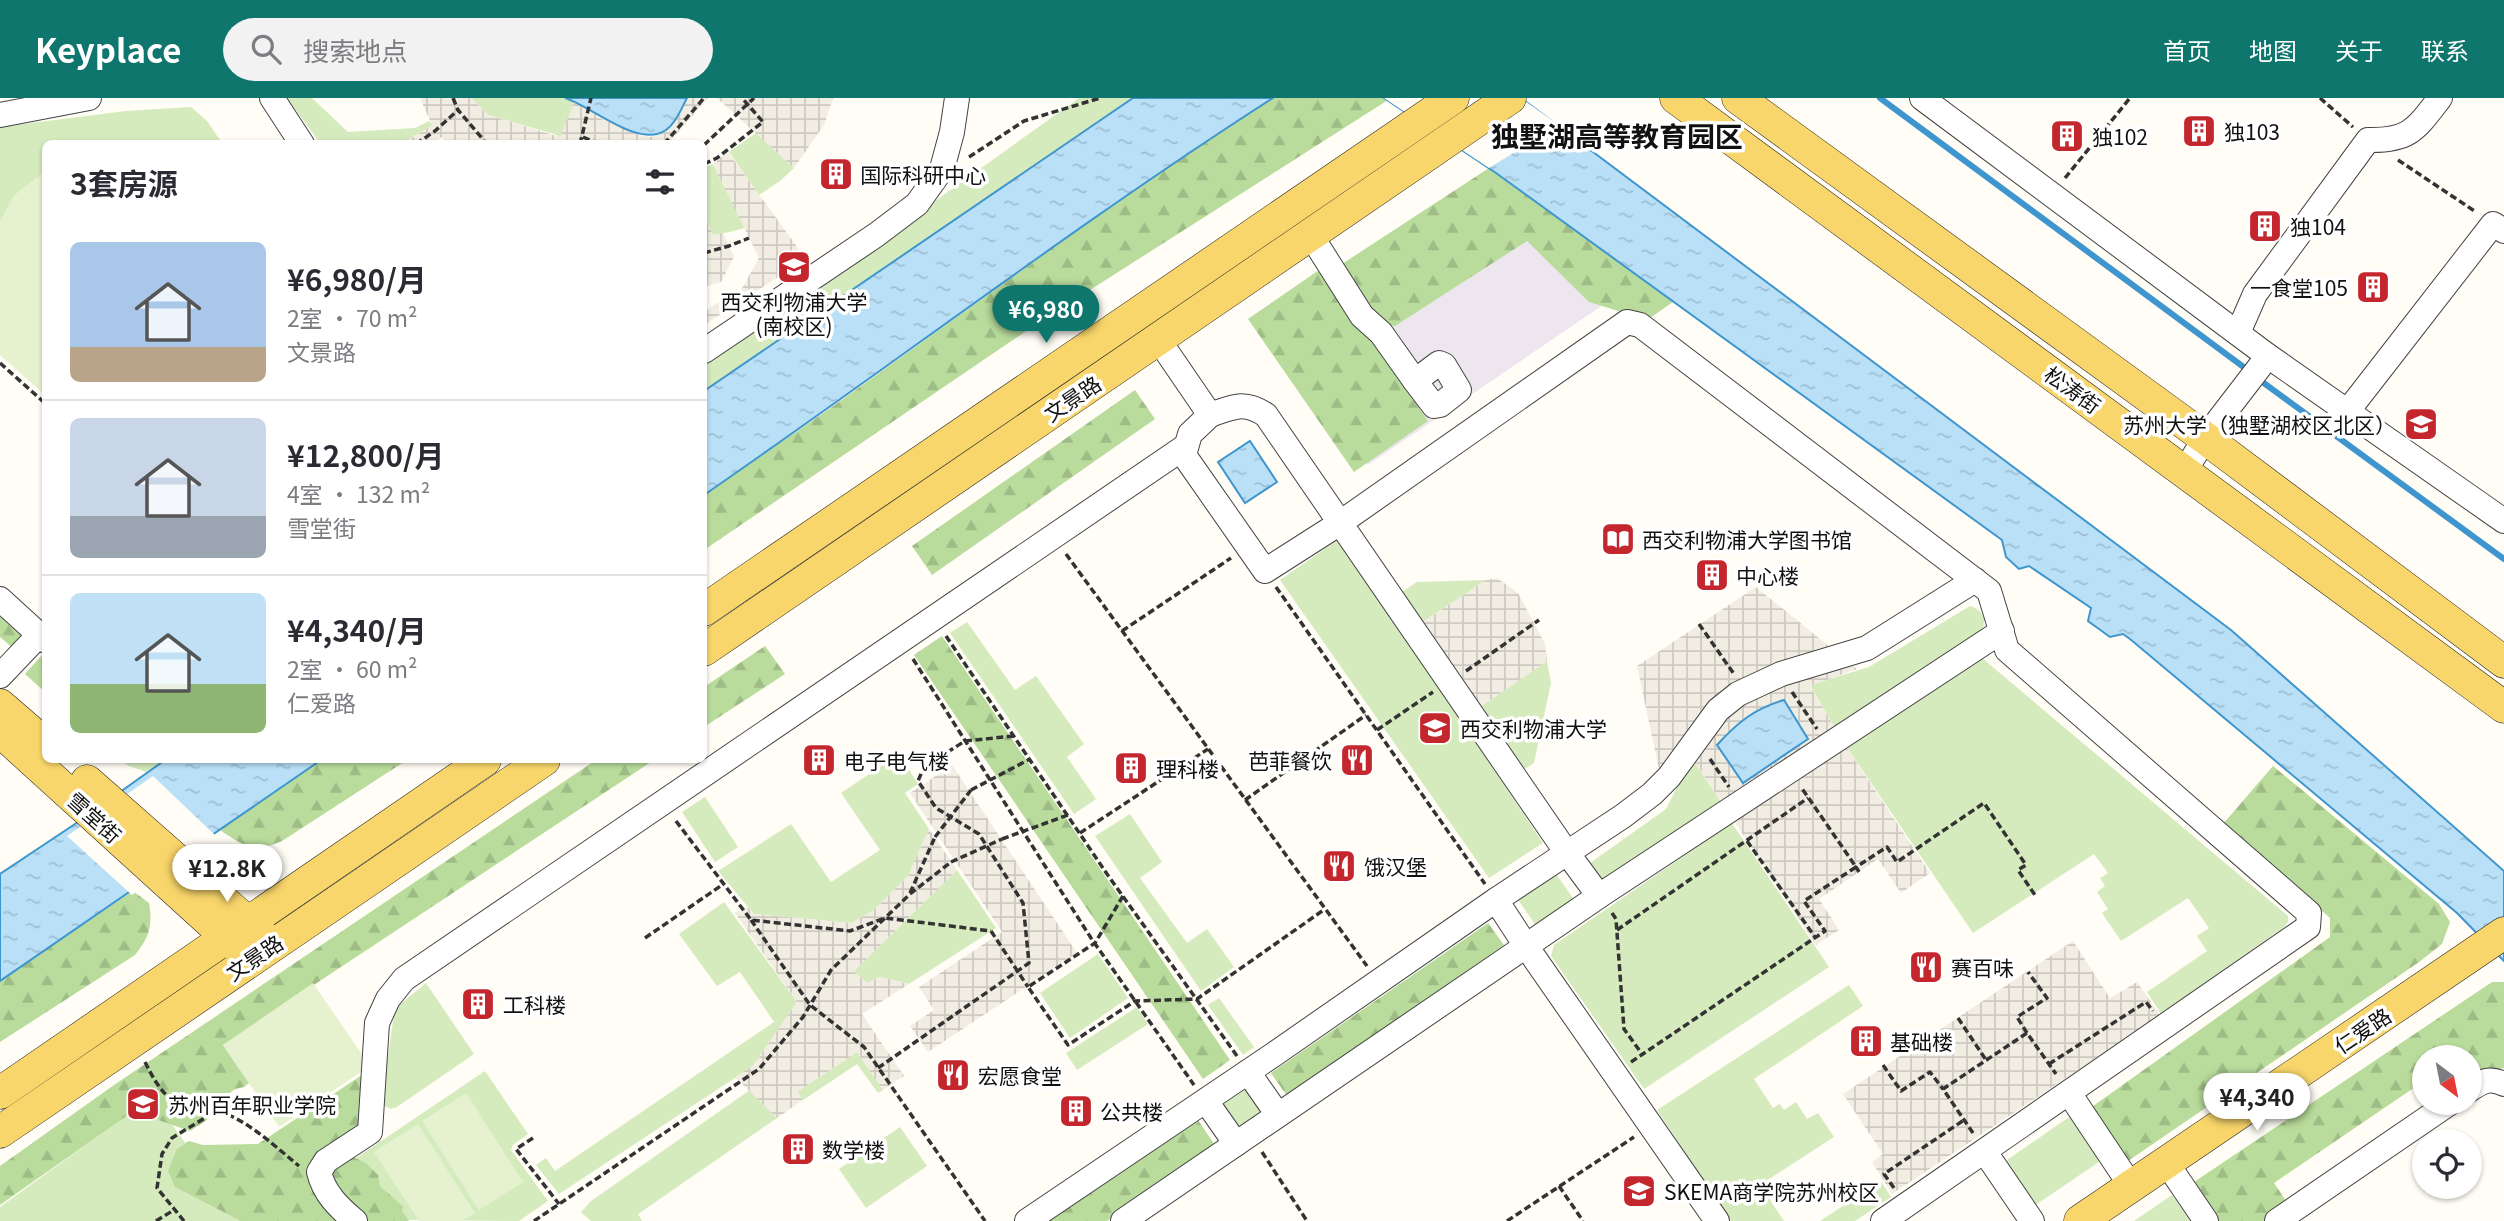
<!DOCTYPE html>
<html lang="zh">
<meta charset="utf-8">
<style>
body{margin:0;font-family:Georgia,"Noto Sans SC",serif;background:#f2f2f3;color:#2b2b33;height:100vh;display:flex;flex-direction:column;font-size:26px;white-space:nowrap}
*{box-sizing:border-box;margin:0}
p{font-size:23px;color:#7c7c81}
.icon{flex:none;width:38px;height:38px;fill:none;stroke:currentColor;stroke-width:2;stroke-linecap:round;stroke-linejoin:round}
.map{position:relative;flex:1;overflow:hidden}
.side{position:absolute;left:42px;top:42px;width:665px;height:623px;display:flex;flex-direction:column;background:#fff;border-radius:10px;box-shadow:0 2px 5px #0004}
.side>*{flex:none}
.needle{width:46px;rotate:148deg}
.controls{position:absolute;left:2412px;top:947px;display:grid;gap:14px}
.controls a{display:grid;place-items:center;width:70px;height:70px;border-radius:50%;background:#fff;box-shadow:0 2px 5px #0004;font-size:35px}
.price{position:absolute;translate:-50% -60px;padding:0 16px;border-radius:24px;background:#fff;color:#222;font-size:23px;line-height:46px;filter:drop-shadow(0 2px 4px #0008)}
.price::after{content:'';position:absolute;left:50%;top:42px;width:21px;height:16px;margin-left:-10px;background:inherit;clip-path:polygon(0 0,100% 0,50% 100%)}
.price.active{background:#0f766e;color:#fff}
ul{padding:0;list-style:none}
li{display:flex;align-items:center;gap:21px;height:175px;padding:0 28px}
li+li{border-top:2px solid #e1e1e2}
li span{display:grid;place-items:center;flex:none;width:196px;height:140px;border-radius:10px;color:#555}
li>.icon{margin-inline-start:auto}
span .icon{width:84px;height:84px;fill:#fffc;stroke-width:1}
li b{font-size:30px}
h2{display:flex;justify-content:space-between;align-items:center;height:84px;padding:0 28px;font-size:30px}
header{display:flex;align-items:center;gap:42px;box-sizing:border-box;height:98px;padding:0 35px;background:#0f766e;color:#fff}
header strong{font-size:33px}
nav{display:flex;gap:38px;margin-inline-start:auto;font-size:24px}
.search{width:490px;height:63px;background:#f2f2f3;display:flex;align-items:center;gap:18px;box-sizing:border-box;padding:0 24px;border-radius:38px;color:#7c7c81;font-size:26px}
.map>svg:first-child{display:block}
</style>
<header>
<strong>Keyplace</strong>
<div class="search"><svg class="icon" aria-label="search" viewBox="0 0 24 24"><circle cx="10" cy="10" r="6"/><path d="M15 15l6 6"/></svg>搜索地点</div>
<nav><a>首页</a><a>地图</a><a>关于</a><a>联系</a></nav>
</header>
<div class="map">
<svg width="2504" height="1123" viewBox="0 0 2504 1123">
<defs>
<pattern id="forest-firs" width="22" height="20" patternUnits="userSpaceOnUse" patternTransform="scale(1.75)"><rect width="22" height="20" fill="#b9dc9c"/><path d="M5 1l3.5 6h-7zM16 11l3.5 6h-7z" fill="#9ebc85"/></pattern>
<pattern id="plaza-grid" width="8" height="8" patternUnits="userSpaceOnUse" patternTransform="scale(1.75)"><rect width="8" height="8" fill="#f1ede2"/><path d="M0 4h8M4 0v8" fill="none" stroke="#cecac1"/></pattern>
<pattern id="water-ripples" width="26" height="14" patternUnits="userSpaceOnUse" patternTransform="scale(1.75)"><rect width="26" height="14" fill="#b9e0f7"/><path d="M2 4q2-2 4 0t4 0M15 11q2-2 4 0t4 0" fill="none" stroke="#9ebfd3"/></pattern>
</defs>
<rect width="100%" height="100%" fill="#fffdf5"/>
<path fill="#eee6ef" d="M1479,82L1622,194L1368,367L1268,222Z"/>
<g fill="#d5ebbd">
<path d="M287,0H312L348,34L415,30L429,23L433,27L403,45H320Z"/>
<path d="M471,0H687C683,8 679,17 674,25C655,51 620,27 597,18L593,46L571,45L554,36L488,17Z"/>
<path d="M1079,0H1133L704,293V262L861,156Z"/>
<path d="M191,9L207,23L222,45L46,46L45,74L15,97L0,124V29L126,13Z"/>
<path d="M756,35L794,70L780,83L759,97L729,54Z"/>
<path d="M713,66L745,130L713,138L704,118V70Z"/>
<path d="M1339,441L1543,745L1489,780L1280,482Z"/>
<path d="M1486,482L1420,526L1399,496L1417,484Z"/>
<path d="M1970,508C1984,512 1988,524 1980,536L1836,632L1810,587L1869,569Z"/>
<path d="M967,524L1015,592L1036,578L1084,646L1067,659L1096,701L1074,716L950,535Z"/>
<path d="M1982,560L2288,818V824L2284,829L2161,916L2147,894L2207,853L2197,838L2209,830L2188,800L2121,843L2102,815L2108,811L2097,794L2105,788L2100,780L2108,775L2094,756L1973,835L1846,648Z"/>
<path d="M1547,563L1551,585L1534,665L1521,673L1477,611Z"/>
<path d="M899,656L918,686L905,695L929,731L908,778L873,813L851,825L754,816L718,773L791,726L831,784L880,752L841,695Z"/>
<path d="M1692,660L1723,707L1604,784L1589,771L1590,765L1666,711Z"/>
<path d="M120,662H165L146,674L129,668Z"/>
<path d="M705,699L738,749L715,764L682,714Z"/>
<path d="M1130,716L1162,764L1140,780L1187,845L1207,831L1234,869L1201,893L1095,738Z"/>
<path d="M1732,725L1829,869L1644,991L1551,858L1554,847Z"/>
<path d="M957,772L996,830L909,886L880,879L867,885L854,873Z"/>
<path d="M1554,773L1575,803L1537,829L1516,799Z"/>
<path d="M724,804L797,904L753,968L559,1096L536,1067L546,1060L555,1073L774,924L740,874L717,888L679,836Z"/>
<path d="M1098,856L1128,900L1070,940L1040,895Z"/>
<path d="M426,885L474,956L397,1009L391,1011L385,1008L382,1001L393,923L397,909Z"/>
<path d="M1849,887L1863,908L1754,981L1773,1010L1780,1006L1784,1012L1796,1004L1807,1021L1818,1015L1834,1039L1760,1087L1784,1123H1731L1657,1012Z"/>
<path d="M1219,900L1254,949L1243,957L1208,907Z"/>
<path d="M1137,909L1148,926L1077,972L1066,955Z"/>
<path d="M857,954L883,992L878,995L857,966L803,1002L797,994Z"/>
<path d="M485,973L528,1036L513,1047L511,1052L548,1103L519,1123L406,1122L402,1113L404,1109L380,1088L356,1060Z"/>
<path d="M1243,986L1264,1016L1236,1036L1215,1006Z"/>
<path d="M750,992L777,1020L638,1116L642,1123H591L581,1114L591,1103Z"/>
<path d="M152,999L194,1057L293,1123H0V1109Z"/>
<path d="M2072,1017L2102,1062L2034,1108L2004,1064Z"/>
<path d="M900,1029L927,1068L866,1110L839,1071Z"/>
<path d="M1881,1083L1891,1099L1855,1123H1820Z"/>
<path d="M2172,1097L2190,1123H2134Z"/>
</g>
<g fill="url(#forest-firs)">
<path d="M1273,0H1384L1388,2L1035,227L704,452V397C750,365 797,334 843,301C986,199 1126,94 1273,0Z"/>
<path d="M1489,70L1495,75L1673,204L1647,222L1589,204L1527,143L1395,228L1383,227L1372,220L1342,166Z"/>
<path d="M1322,170L1428,323L1354,374L1248,221Z"/>
<path d="M1135,292L1155,321L932,477L912,448Z"/>
<path d="M0,518L24,539L14,551L0,539Z"/>
<path d="M942,538L1230,962L1203,981L914,557Z"/>
<path d="M765,548L785,576L704,629V589Z"/>
<path d="M42,557L45,560V594L25,576Z"/>
<path d="M321,662H407L282,743C254,755 245,749 220,732Z"/>
<path d="M596,662H654L223,947L249,985L244,989L235,991L212,1008L207,1022L190,1033L158,1022L151,1009L145,1005L0,1107V1068L114,987Z"/>
<path d="M2273,668L2439,806L2450,824L2442,846L2419,864L2128,1063L2089,1011L2330,839V820L2223,726Z"/>
<path d="M133,793L149,805C153,828 149,839 135,857L0,944V883Z"/>
<path d="M1488,825L1504,847L1287,998L1271,975Z"/>
<path d="M2492,884H2504V970L2478,975L2469,980V959H2424V983L2274,1085L2288,1106L2263,1123H2216L2191,1086Z"/>
<path d="M362,977L360,1032L353,1059L366,1065L378,1077L380,1088L404,1109L402,1113L409,1123H241L175,1089L168,1073L177,1051L189,1043L203,1047L258,1046Z"/>
<path d="M1196,1019L1216,1049L1107,1123H1043Z"/>
</g>
<g fill="#e6f2cf">
<path d="M45,74V297L0,257V124L15,97Z"/>
<path d="M313,885L370,968L279,1029L223,947Z"/>
<path d="M466,995L523,1084L479,1112L422,1023Z"/>
<path d="M418,1026L475,1115L462,1123H419L374,1054Z"/>
</g>
<g fill="url(#plaza-grid)">
<path d="M420,0H471L488,17L560,39L576,0H601L597,19L639,37L650,39L665,34L674,27L688,0H708L669,45L447,46L442,39L432,45L403,46L432,27Z"/>
<path d="M717,0H833L824,27L794,70Z"/>
<path d="M728,54L806,161L704,227V214L717,205L736,201L759,160L713,66Z"/>
<path d="M704,118L713,137L723,135L734,159L721,184L704,189Z"/>
<path d="M1497,480L1518,495L1545,546L1547,563L1477,611L1420,526L1486,482Z"/>
<path d="M1756,489L1857,571L1810,588L1843,644L1930,775L1901,795L1878,761L1819,801L1839,832L1816,847L1683,646L1661,681L1637,568Z"/>
<path d="M952,667L1077,855L928,954L910,928L934,912L919,889L1002,834L910,695Z"/>
<path d="M929,731L957,772L854,873L867,885L880,879L909,886L862,916L904,978L883,992L857,954L797,994L803,1002L777,1020L735,979L753,968L797,904L735,815L748,809L754,816L851,825L873,813L908,778Z"/>
<path d="M2073,843L2110,900L2137,884L2160,917L1892,1096L1872,1064L1883,1056L1843,996Z"/>
</g>
<g fill="url(#water-ripples)" stroke="#3f96cf" stroke-width="2">
<path d="M565,0H687C681,11 676,25 666,32C638,51 592,8 565,0Z"/>
<path d="M1133,0H1273C1078,125 894,266 704,397V293Z"/>
<path d="M1384,0H1521L2231,532L2504,773V863L2457,815L2130,541L2123,536L2110,539L2088,523L2091,510L2029,468L2019,471L2006,459L2002,442L1496,75Z"/>
<path d="M1250,343L1277,384L1245,405L1218,364Z"/>
<path d="M1784,602L1808,641L1743,685L1717,647C1737,625 1755,610 1784,602Z"/>
<path d="M165,662H321L0,883V776L78,724Z"/>
</g>
<g fill="#fffdf5">
<path d="M1384,0H1521L1559,27L1489,70Z"/>
<path d="M153,678L217,739L132,797L67,738Z"/>
</g>
<g fill="none" stroke-linecap="round" stroke-linejoin="round">
<g stroke="#3f96cf" stroke-width="6">
<path d="M1880,0L2249,273"/>
<path d="M2257,280L2504,461"/>
</g>
<g stroke="#444" stroke-width="26">
<g id="minor">
<path d="M272,0L302,46"/>
<path d="M1922,0L2268,258L2504,423"/>
<path d="M0,17L89,0"/>
<path d="M1310,136L1362,218L1381,235L1415,283"/>
<path d="M2238,235L2255,196L2368,42C2410,43 2416,31 2440,0"/>
<path d="M1158,241L1210,317C1233,309 1244,302 1266,317L1560,745L1599,798L1526,848L1717,1123"/>
<path d="M704,253L876,137L917,106L942,71L952,34L957,0"/>
<path d="M1439,265L1444,267L1459,292L1440,307L1434,308L1415,283Z"/>
<path d="M2347,314L2493,126L2504,133"/>
<path d="M1210,317L1190,336L1184,357L1265,473L1340,425L1627,224L1640,227L1989,493L2007,552L2309,815L2308,829L1883,1123"/>
<path d="M2185,373L2205,340L2268,258"/>
<path d="M0,501L46,543"/>
<path d="M0,578L39,537"/>
<path d="M1599,798L2002,533"/>
<path d="M1496,802L1623,718L1652,696L1669,679L1718,612L1738,596L1781,576L1867,550L1975,482"/>
<path d="M1248,974L1278,1017"/>
<path d="M2469,992C2483,983 2489,979 2504,986"/>
<path d="M2069,995L2131,1088"/>
<path d="M1206,1003L1236,1046"/>
<path d="M1985,1054L2032,1123"/>
<path d="M2166,1064L2206,1123"/>
<path d="M355,1123C338,1109 324,1095 319,1074L326,1063L370,1034L377,925L388,901L404,881L1186,348"/>
<path d="M1027,1123L1273,957L1496,802L1526,848L1123,1123"/>
<path d="M2277,1123L2451,1004"/>
</g>
</g>
<g stroke="#222" stroke-width="33">
<g id="major">
<path d="M1676,0L2504,609"/>
<path d="M1738,0L2205,340L2504,564"/>
<path d="M704,512L1453,0"/>
<path d="M704,552L1510,0"/>
<path d="M0,607L37,639"/>
<path d="M0,633L240,851"/>
<path d="M87,683L261,836"/>
<path d="M0,995L485,662"/>
<path d="M0,1034L544,662"/>
<path d="M2080,1123L2504,835"/>
</g>
</g>
<g stroke="#333" stroke-width="3.5" stroke-dasharray="7 3.5" stroke-linecap="butt">
<path d="M453,0L458,12L487,46"/>
<path d="M2320,0L2353,29"/>
<path d="M583,39L599,46"/>
<path d="M416,46L435,33L458,12"/>
<path d="M580,46L591,0"/>
<path d="M664,46L704,0"/>
<path d="M704,47L754,0"/>
<path d="M969,59L1024,23L1100,0"/>
<path d="M2398,62L2476,114"/>
<path d="M704,66L717,60L763,24L742,0"/>
<path d="M2065,80L2130,0"/>
<path d="M704,155L729,148L749,140"/>
<path d="M0,265L46,306"/>
<path d="M1066,456L1367,868"/>
<path d="M1276,489L1485,786"/>
<path d="M1699,526L1734,576"/>
<path d="M1122,533L1231,460"/>
<path d="M946,538L1107,776L1237,958"/>
<path d="M913,561L1091,840L1194,987"/>
<path d="M1466,573L1539,522"/>
<path d="M1792,594L1817,631"/>
<path d="M1377,632L1433,594"/>
<path d="M1710,661L1729,689"/>
<path d="M971,692L1030,661"/>
<path d="M1245,702L1366,617"/>
<path d="M676,723L751,822L850,833L885,820L991,833"/>
<path d="M1080,735L1208,651"/>
<path d="M1002,741L1068,717"/>
<path d="M1747,743L1815,839"/>
<path d="M1859,774L1856,769L1887,749L1897,764L1984,705L2026,767L2018,772L2035,797"/>
<path d="M910,795L935,739"/>
<path d="M1123,798L1095,845L1028,889L1068,947L1135,903L1197,901L1325,811"/>
<path d="M1612,815L1616,821L1624,931L1642,956"/>
<path d="M751,822L810,907L864,949L985,1123"/>
<path d="M1617,832L1808,700"/>
<path d="M645,840L722,787"/>
<path d="M1958,920L1986,962"/>
<path d="M2027,935L2017,919L2047,900L2028,874"/>
<path d="M145,964C159,992 170,1009 203,1013C211,1014 222,1014 229,1017C255,1029 277,1050 299,1068"/>
<path d="M1631,964L1825,833L1804,803L1856,769L1801,689"/>
<path d="M2049,966L2146,904L2153,913"/>
<path d="M1883,967L1901,993L1930,974L1943,991"/>
<path d="M878,970L1029,865L1023,805L979,736L936,710L918,683L924,669L965,643L1014,638"/>
<path d="M1973,1035L1943,991L2027,935L2056,976"/>
<path d="M533,1040L516,1051L559,1106"/>
<path d="M1262,1054L1307,1123"/>
<path d="M1559,1088L1583,1123"/>
<path d="M1894,1090L1884,1076L1964,1022"/>
<path d="M156,1123L174,1112"/>
<path d="M184,1123L157,1090L162,1056L172,1040L213,1015"/>
<path d="M534,1123L759,971L803,919L831,872L910,796L951,764"/>
<path d="M1507,1123L1634,1039"/>
</g>
<use href="#minor" stroke="#fff" stroke-width="24"/>
<use href="#major" stroke="#f9d66b" stroke-width="32"/>
<g stroke="#333" stroke-width="3.5" stroke-dasharray="7 3.5" stroke-linecap="butt">
<path d="M935,739L971,692"/>
<path d="M951,764L1002,741"/>
<path d="M991,833L1028,889"/>
</g>
</g>
<defs>
<g id="building-square" transform="scale(1.75)"><rect x="-9" y="-9" width="18" height="18" rx="4" fill="#c4262e" stroke="#fff"/><path d="M-4-6H4V6H1V3H-1V6H-4ZM-2.5-4.3h1.7v1.8h-1.7ZM.8-4.3h1.7v1.8H.8ZM-2.5-1h1.7V.8h-1.7ZM.8-1h1.7V.8H.8Z" fill="#fff"/></g>
<g id="university-square" transform="scale(1.75)"><rect x="-9" y="-9" width="18" height="18" rx="4" fill="#c4262e" stroke="#fff"/><path d="M0-5L7-2L0 1L-7-2ZM-4 1L0 2.5L4 1V4Q0 6-4 4Z" fill="#fff"/></g>
<g id="library-square" transform="scale(1.75)"><rect x="-9" y="-9" width="18" height="18" rx="4" fill="#c4262e" stroke="#fff"/><path d="M-6-4Q-3-5.5-.7-3.5V5Q-3 3-6 4ZM6-4Q3-5.5 .7-3.5V5Q3 3 6 4Z" fill="#fff"/></g>
<g id="restaurant-square" transform="scale(1.75)"><rect x="-9" y="-9" width="18" height="18" rx="4" fill="#c4262e" stroke="#fff"/><path d="M-5-6h1v4h1v-4h1v4h1v-4h1v5L-1.5 .5V6h-2V.5L-5-1ZM5-6V6H3V1.5H1.5Q1.5-4 5-6Z" fill="#fff"/></g>
</defs>
<g fill-rule="evenodd">
<use href="#building-square" x="2199" y="33"/>
<use href="#building-square" x="2067" y="38"/>
<use href="#building-square" x="836" y="76"/>
<use href="#building-square" x="2265" y="128"/>
<use href="#university-square" x="794" y="169"/>
<use href="#building-square" x="2373" y="189"/>
<use href="#university-square" x="2421" y="326"/>
<use href="#library-square" x="1618" y="441"/>
<use href="#building-square" x="1712" y="477"/>
<use href="#university-square" x="1435" y="630"/>
<use href="#building-square" x="819" y="662"/>
<use href="#restaurant-square" x="1357" y="662"/>
<use href="#building-square" x="1131" y="670"/>
<use href="#restaurant-square" x="1339" y="768"/>
<use href="#restaurant-square" x="1926" y="869"/>
<use href="#building-square" x="478" y="906"/>
<use href="#building-square" x="1866" y="943"/>
<use href="#restaurant-square" x="953" y="977"/>
<use href="#university-square" x="143" y="1006"/>
<use href="#building-square" x="1076" y="1013"/>
<use href="#building-square" x="798" y="1051"/>
<use href="#university-square" x="1639" y="1093"/>
</g>
<g text-anchor="middle" dominant-baseline="central" stroke-width="7" stroke-linejoin="round" paint-order="stroke">
<g font-size="21" fill="#111" stroke="#fff" text-anchor="start">
<text x="2224" y="33">独103</text>
<text x="2092" y="38">独102</text>
<text x="860" y="76">国际科研中心</text>
<text x="2290" y="128">独104</text>
<text x="2348" y="189" text-anchor="end">一食堂105</text>
<text x="794" y="203" text-anchor="middle">西交利物浦大学<tspan x="794" dy="24">(南校区)</tspan></text>
<text x="2396" y="326" text-anchor="end">苏州大学（独墅湖校区北区）</text>
<text x="1642" y="441">西交利物浦大学图书馆</text>
<text x="1736" y="477">中心楼</text>
<text x="1460" y="630">西交利物浦大学</text>
<text x="844" y="662">电子电气楼</text>
<text x="1332" y="662" text-anchor="end">芭菲餐饮</text>
<text x="1156" y="670">理科楼</text>
<text x="1364" y="768">饿汉堡</text>
<text x="1951" y="869">赛百味</text>
<text x="503" y="906">工科楼</text>
<text x="1890" y="943">基础楼</text>
<text x="978" y="977">宏愿食堂</text>
<text x="168" y="1006">苏州百年职业学院</text>
<text x="1100" y="1013">公共楼</text>
<text x="822" y="1051">数学楼</text>
<text x="1664" y="1093">SKEMA商学院苏州校区</text>
</g>
<g font-size="21" fill="#111" stroke="#fff">
<text transform="translate(2073 291) rotate(36)">松涛街</text>
<text transform="translate(1072 300) rotate(-34)">文景路</text>
<text transform="translate(95 719) rotate(42)">雪堂街</text>
<text transform="translate(254 859) rotate(-34)">文景路</text>
<text transform="translate(2362 932) rotate(-34)">仁爱路</text>
</g>
<g font-size="28" font-weight="bold" fill="#111" stroke="#fff">
<text x="1617" y="37">独墅湖高等教育园区</text>
</g>
</g>
</svg>
<div class="controls">
<a><svg class="needle" viewBox="-14 -14 28 28"><path d="M0-13l5 13h-10z" fill="#e53935"/><path d="M0 13l5-13h-10z" fill="#7c7c81"/></svg></a>
<a><svg class="icon" aria-label="locate" viewBox="0 0 24 24"><circle cx="12" cy="12" r="6"/><path d="M12 2v4M12 18v4M2 12h4M18 12h4"/></svg></a>
</div>
<b class="price active" style="left:1046px;top:247px">¥6,980</b>
<b class="price" style="left:227px;top:806px">¥12.8K</b>
<b class="price" style="left:2257px;top:1035px">¥4,340</b>
<section class="side">
<h2>3套房源<svg class="icon" aria-label="filters" viewBox="0 0 24 24"><path d="M4 7h16M4 17h16"/><circle cx="9" cy="7" r="2"/><circle cx="15" cy="17" r="2"/></svg></h2>
<ul>
<li><span style="background:linear-gradient(#a9c7e8 75%,#b9a48a 0)"><svg class="icon" aria-label="home" viewBox="0 0 24 24"><path d="M3 11l9-7 9 7M6 9v11h12V9"/></svg></span><div><b>¥6,980/月</b><p>2室 · 70 m²</p><p>文景路</p></div></li>
<li><span style="background:linear-gradient(#c9d6e8 70%,#9aa5b1 0)"><svg class="icon" aria-label="home" viewBox="0 0 24 24"><path d="M3 11l9-7 9 7M6 9v11h12V9"/></svg></span><div><b>¥12,800/月</b><p>4室 · 132 m²</p><p>雪堂街</p></div></li>
<li><span style="background:linear-gradient(#bfe0f5 65%,#8fb573 0)"><svg class="icon" aria-label="home" viewBox="0 0 24 24"><path d="M3 11l9-7 9 7M6 9v11h12V9"/></svg></span><div><b>¥4,340/月</b><p>2室 · 60 m²</p><p>仁爱路</p></div></li>
</ul>
</section>
</div>
